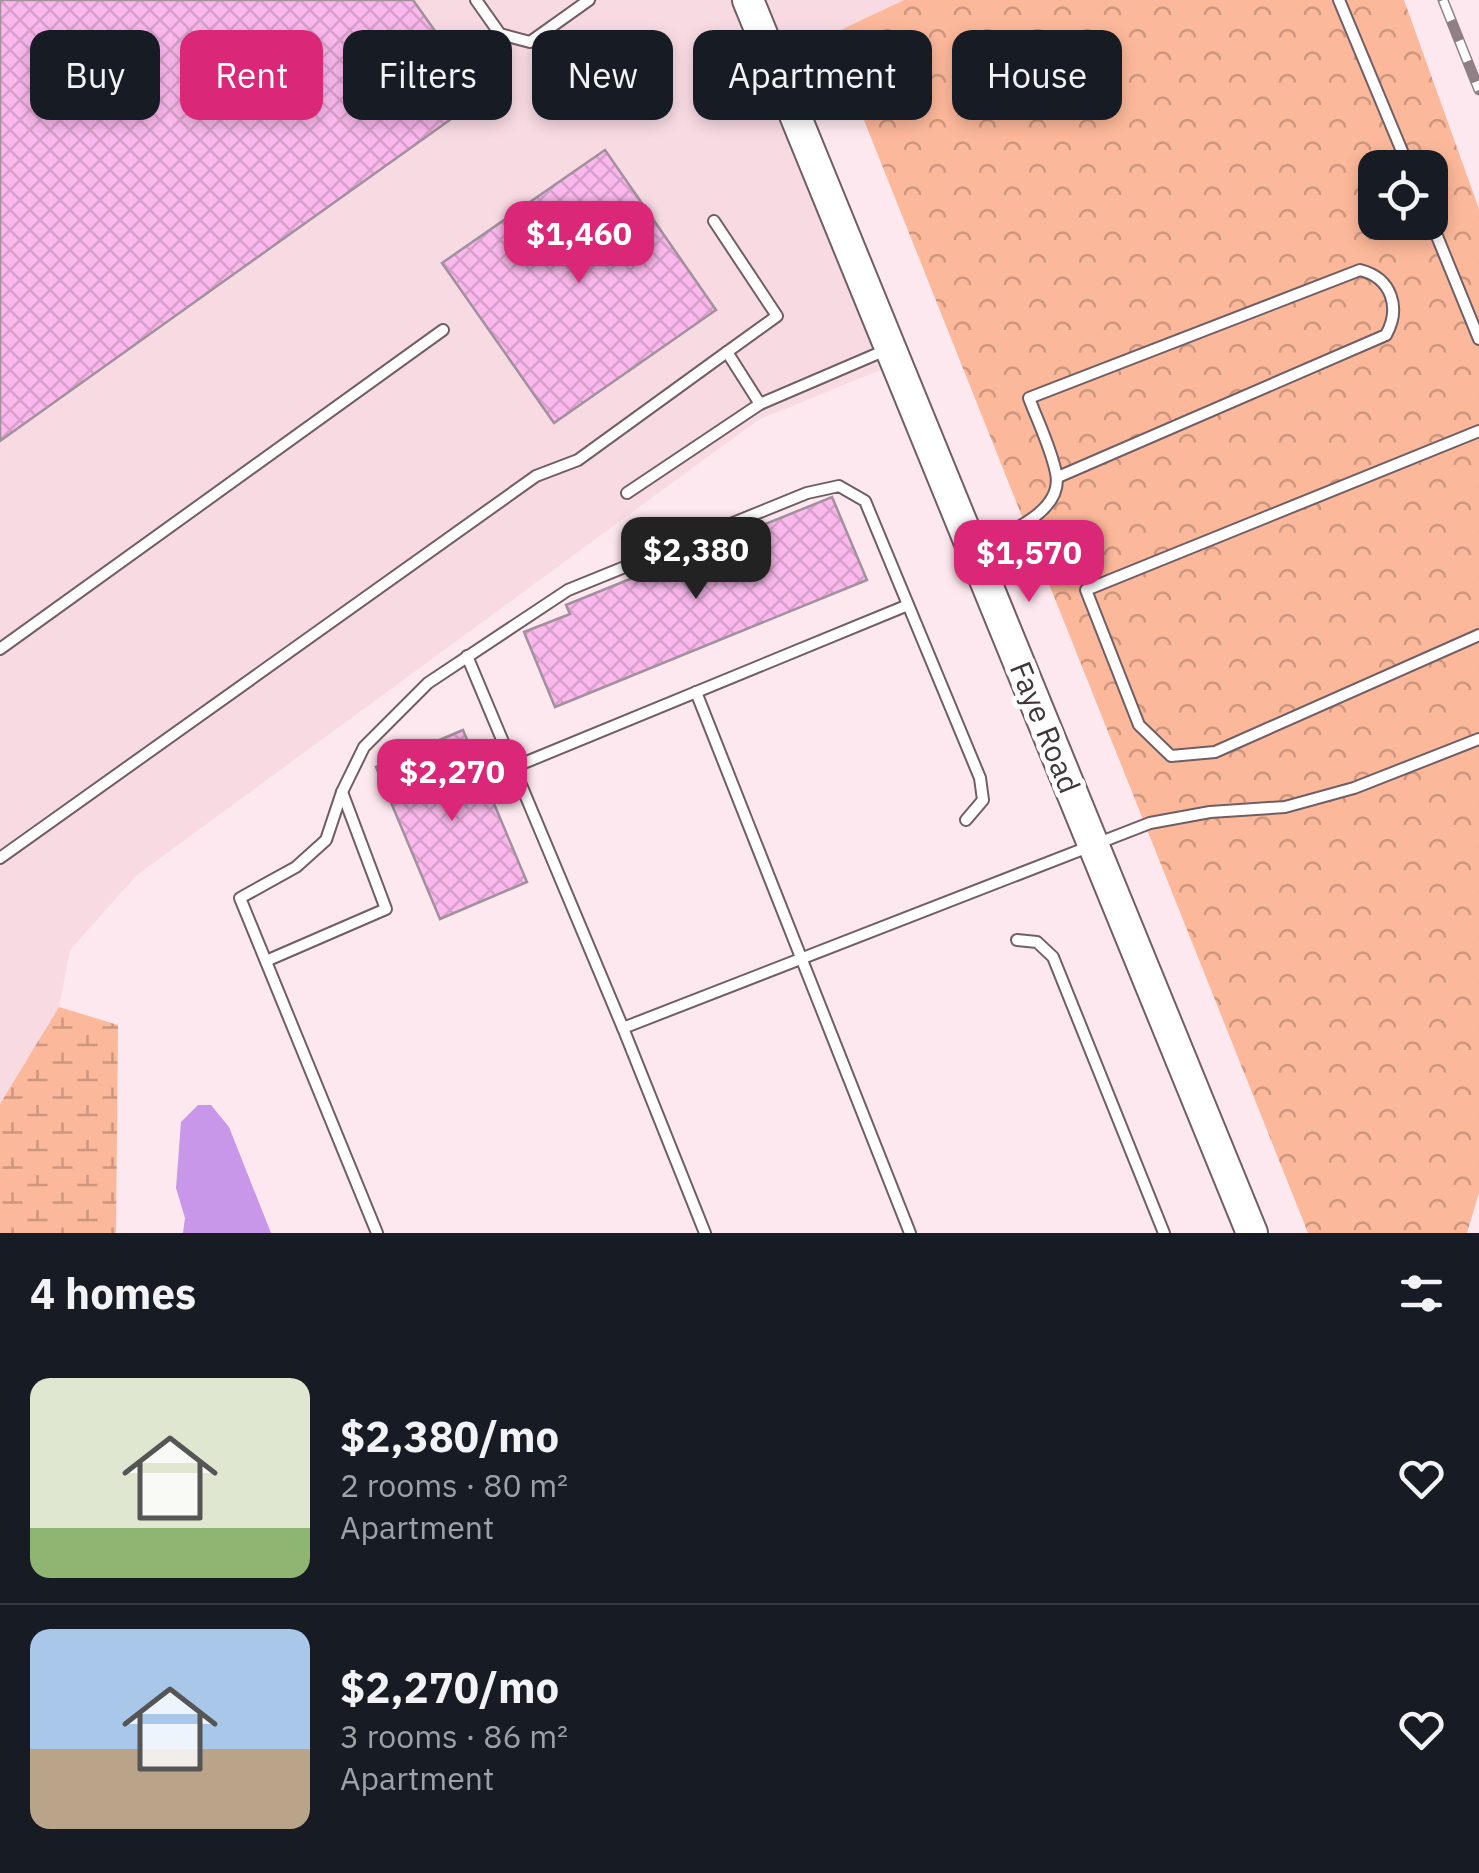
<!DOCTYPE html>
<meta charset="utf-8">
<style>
body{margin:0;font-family:"IBM Plex Sans",sans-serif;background:#20242c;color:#f1f3f6;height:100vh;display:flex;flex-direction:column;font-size:38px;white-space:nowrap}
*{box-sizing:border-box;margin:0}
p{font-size:32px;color:#9ea1a6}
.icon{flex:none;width:55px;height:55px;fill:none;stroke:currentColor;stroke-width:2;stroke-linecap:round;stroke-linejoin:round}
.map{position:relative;height:1233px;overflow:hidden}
.sheet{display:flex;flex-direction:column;background:#171b24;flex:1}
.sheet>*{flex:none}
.guide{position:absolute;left:30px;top:30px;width:1420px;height:90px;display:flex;gap:20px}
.controls{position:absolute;left:1358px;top:150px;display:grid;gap:20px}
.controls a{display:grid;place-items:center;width:90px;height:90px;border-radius:20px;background:#171b24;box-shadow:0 5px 15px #0003;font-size:50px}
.price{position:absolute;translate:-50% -85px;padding:0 22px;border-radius:20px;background:#db2777;color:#fff;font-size:32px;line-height:65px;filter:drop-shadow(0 2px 5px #0008)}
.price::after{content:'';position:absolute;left:50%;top:60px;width:30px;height:22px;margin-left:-15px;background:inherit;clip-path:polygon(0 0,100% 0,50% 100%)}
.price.active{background:#222;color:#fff}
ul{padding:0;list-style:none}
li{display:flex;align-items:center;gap:30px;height:250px;padding:0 30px}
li+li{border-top:2px solid #363941}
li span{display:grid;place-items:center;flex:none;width:280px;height:200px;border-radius:20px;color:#555}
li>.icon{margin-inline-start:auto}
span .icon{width:120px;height:120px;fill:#fffc;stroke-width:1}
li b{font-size:42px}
h2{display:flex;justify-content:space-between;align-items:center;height:120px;padding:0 30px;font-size:42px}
.tag{padding:0 35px;border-radius:20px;background:#171b24;box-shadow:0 5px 15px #0003;font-size:35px;line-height:90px}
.tag.active{background:#db2777;color:#fff}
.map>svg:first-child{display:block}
</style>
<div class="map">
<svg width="1479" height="1233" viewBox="0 0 1479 1233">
<defs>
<pattern id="forest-crowns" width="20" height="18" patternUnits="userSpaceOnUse" patternTransform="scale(2.5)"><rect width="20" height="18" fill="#fcb89a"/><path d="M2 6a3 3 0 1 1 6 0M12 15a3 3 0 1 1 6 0" fill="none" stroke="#cd967f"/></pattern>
<pattern id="wetland-marsh" width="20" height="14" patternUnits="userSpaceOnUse" patternTransform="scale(2.5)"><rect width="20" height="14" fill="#fcb89a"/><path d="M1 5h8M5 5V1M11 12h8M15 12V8" fill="none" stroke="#cd967f"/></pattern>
<pattern id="building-cross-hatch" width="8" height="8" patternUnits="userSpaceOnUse" patternTransform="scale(2.5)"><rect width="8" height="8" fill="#fab8ec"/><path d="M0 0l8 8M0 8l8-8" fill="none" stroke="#d79fcb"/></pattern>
</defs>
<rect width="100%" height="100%" fill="#fee8ef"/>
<g fill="#f8dae3">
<path d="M0,0H733L883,369L758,420L137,875L70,950L59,1007L0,1104Z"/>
<path d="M765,0H904L788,57Z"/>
</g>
<path fill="url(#forest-crowns)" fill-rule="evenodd" d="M904,0H1404L1479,209V1193L1467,1233H1308L830,35ZM1375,168H1430V222H1375Z"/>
<path fill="url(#wetland-marsh)" d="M59,1007L118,1025L116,1233H0V1104Z"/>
<path fill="#c897ea" d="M198,1105H211L229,1127L271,1233H183L185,1218L176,1188L181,1122Z"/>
<g fill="url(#building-cross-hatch)" stroke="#a1919d" stroke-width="2.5">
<path d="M0,0H413L482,97L0,441Z"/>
<path d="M605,150L716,310L554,423L442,263Z"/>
<path d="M832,497L867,580L555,707L524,632L570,614L566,605Z"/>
<path d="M463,730L527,882L440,919L376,767Z"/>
</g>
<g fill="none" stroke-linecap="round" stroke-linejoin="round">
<g stroke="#715e64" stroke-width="14">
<g id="lane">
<path d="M476,0L500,34L530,42L589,0"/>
<path d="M1339,0L1409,168"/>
<path d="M1430,219L1479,339"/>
<path d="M714,221L777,316L727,352L760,404"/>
<path d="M1479,431L1086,590L1139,725L1171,756L1215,752L1479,635"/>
<path d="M627,493L760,404L886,350"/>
<path d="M975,549C1002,535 1065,513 1056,473C1051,448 1038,422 1029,398L1360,270C1392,278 1401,308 1386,335L1058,477"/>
<path d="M0,649L443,330"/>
<path d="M467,656L623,1028"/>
<path d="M696,692L910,1233"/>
<path d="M514,767L908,605"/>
<path d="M0,858L536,476L578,460L727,352"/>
<path d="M1017,940L1037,942L1053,957L1164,1233"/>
<path d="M266,961L386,909L342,792"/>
<path d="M377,1233L240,898L296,867L326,840L342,792L364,747L428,683L568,590L807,493L839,486L865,501L980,778L983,800L966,820"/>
<path d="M705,1233L623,1028L1150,823L1210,812L1285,807L1354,788L1479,739"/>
</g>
</g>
<g stroke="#715e64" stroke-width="34">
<path id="secondary" d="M748,0L1252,1233"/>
</g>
<use href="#lane" stroke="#fff" stroke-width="10"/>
<use href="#secondary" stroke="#fff" stroke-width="30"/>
<g stroke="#8f8085" stroke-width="11">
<path id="rail" d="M1443,0L1479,90"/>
</g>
<use href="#rail" stroke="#fff" stroke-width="8" stroke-dasharray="22" stroke-linecap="butt"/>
</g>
<g text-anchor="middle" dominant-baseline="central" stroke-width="10" stroke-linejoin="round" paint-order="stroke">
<g font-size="30" fill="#40373a" stroke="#fff">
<text transform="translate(1046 727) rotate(68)">Faye Road</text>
</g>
</g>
</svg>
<div class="controls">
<a><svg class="icon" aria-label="locate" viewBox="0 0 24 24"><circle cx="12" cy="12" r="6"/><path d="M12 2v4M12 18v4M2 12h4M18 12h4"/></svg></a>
</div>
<b class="price" style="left:579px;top:286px">$1,460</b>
<b class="price active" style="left:696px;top:602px">$2,380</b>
<b class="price" style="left:1029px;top:605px">$1,570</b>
<b class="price" style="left:452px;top:824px">$2,270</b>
<div class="guide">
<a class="tag">Buy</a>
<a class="tag active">Rent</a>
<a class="tag">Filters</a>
<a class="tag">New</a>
<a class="tag">Apartment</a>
<a class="tag">House</a>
</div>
</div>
<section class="sheet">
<h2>4 homes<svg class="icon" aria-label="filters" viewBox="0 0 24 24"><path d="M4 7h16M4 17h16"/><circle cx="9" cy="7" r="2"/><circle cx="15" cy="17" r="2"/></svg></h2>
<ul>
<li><span style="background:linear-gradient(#dfe7d0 75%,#8fb573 0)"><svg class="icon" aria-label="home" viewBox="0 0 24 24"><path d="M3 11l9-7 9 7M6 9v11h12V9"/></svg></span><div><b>$2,380/mo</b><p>2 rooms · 80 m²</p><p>Apartment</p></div><svg class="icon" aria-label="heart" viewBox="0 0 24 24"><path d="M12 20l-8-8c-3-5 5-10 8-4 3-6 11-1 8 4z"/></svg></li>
<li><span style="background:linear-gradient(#a9c7e8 60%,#b9a48a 0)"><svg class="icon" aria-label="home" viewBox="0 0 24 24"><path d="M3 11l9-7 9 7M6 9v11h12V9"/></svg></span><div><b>$2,270/mo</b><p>3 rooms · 86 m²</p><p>Apartment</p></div><svg class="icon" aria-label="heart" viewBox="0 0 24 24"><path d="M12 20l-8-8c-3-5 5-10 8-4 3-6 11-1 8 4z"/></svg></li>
</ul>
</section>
